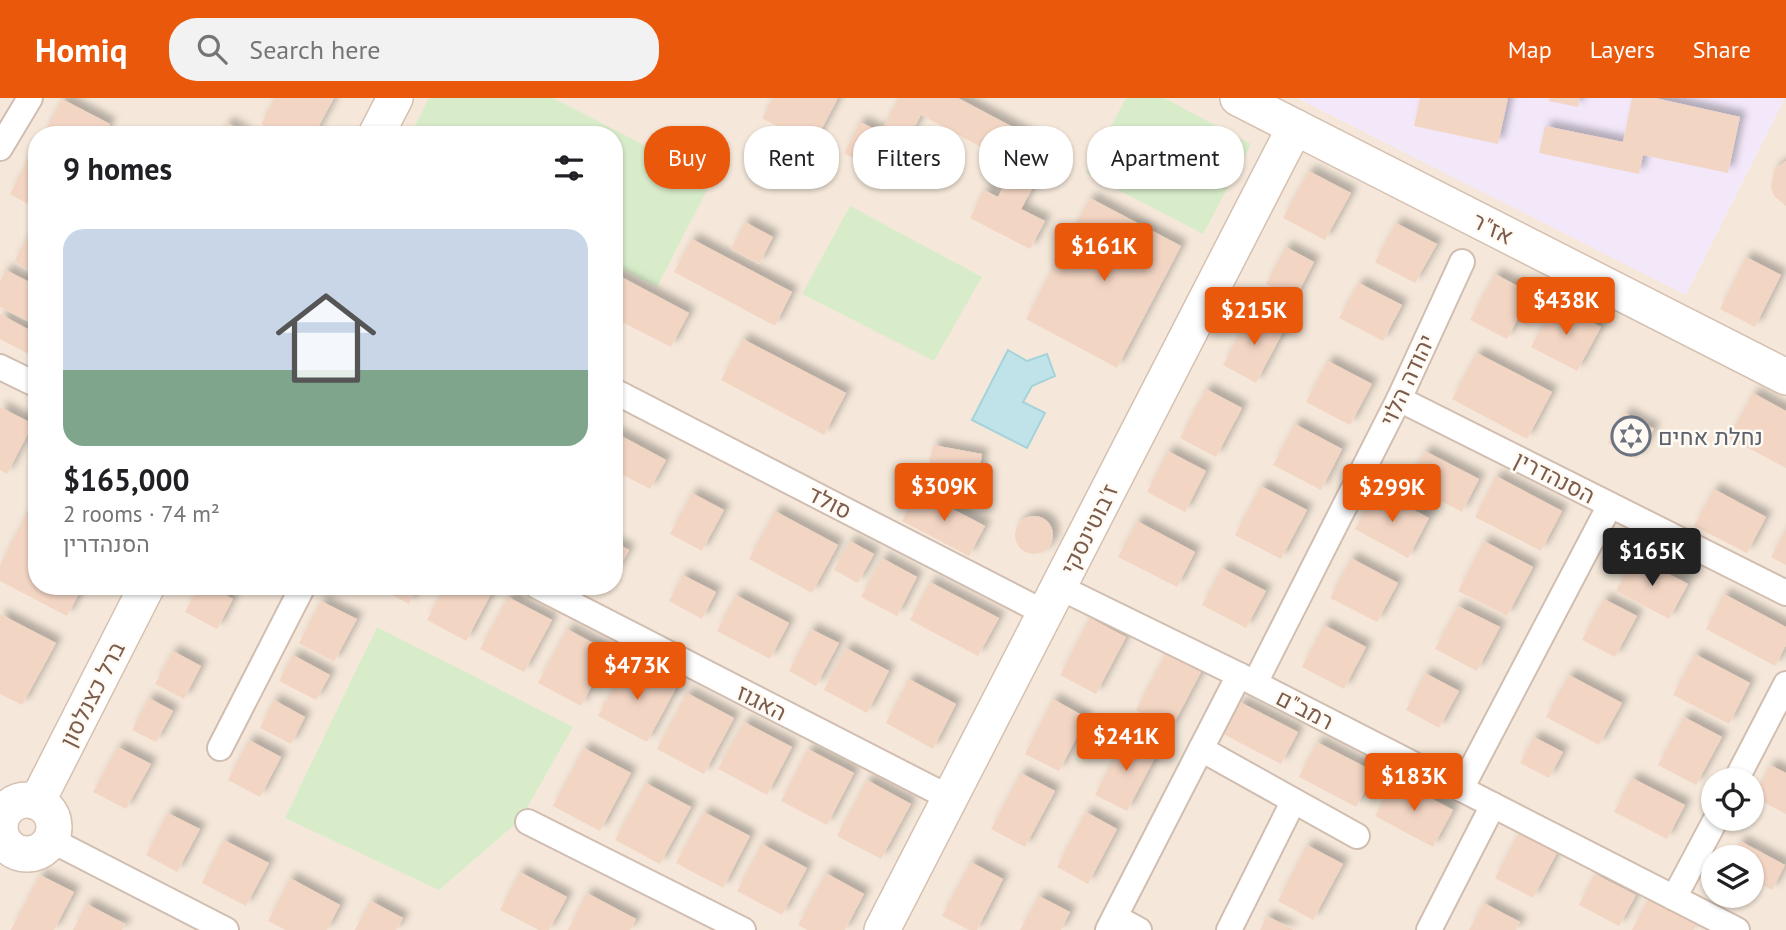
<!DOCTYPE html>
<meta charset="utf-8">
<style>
body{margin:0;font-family:"PT Sans",Heebo,sans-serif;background:#f2f2f2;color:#202124;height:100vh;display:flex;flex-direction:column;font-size:26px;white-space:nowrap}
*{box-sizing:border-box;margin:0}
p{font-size:23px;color:#757577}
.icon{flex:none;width:38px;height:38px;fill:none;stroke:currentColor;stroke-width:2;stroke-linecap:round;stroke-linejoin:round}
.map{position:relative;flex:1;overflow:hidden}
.details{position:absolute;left:28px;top:28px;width:595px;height:469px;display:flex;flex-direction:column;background:#fff;border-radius:28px;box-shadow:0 2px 5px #0004}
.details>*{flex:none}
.banner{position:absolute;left:644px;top:28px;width:665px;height:63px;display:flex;gap:14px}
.fabs{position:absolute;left:1701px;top:670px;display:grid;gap:14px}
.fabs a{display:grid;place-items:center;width:63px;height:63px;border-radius:50%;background:#fff;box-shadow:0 2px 5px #0004;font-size:35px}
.price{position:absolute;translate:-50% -60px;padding:0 16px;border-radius:7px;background:#ea580c;color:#fff;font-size:23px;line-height:46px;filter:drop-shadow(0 2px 4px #0008)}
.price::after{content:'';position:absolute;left:50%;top:42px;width:21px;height:16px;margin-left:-10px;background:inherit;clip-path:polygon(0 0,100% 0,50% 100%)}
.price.current{background:#222;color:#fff}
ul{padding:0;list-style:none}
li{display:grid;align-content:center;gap:14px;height:371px;padding:0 35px}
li+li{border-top:2px solid #e0e0e0}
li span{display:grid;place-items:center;height:217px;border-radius:21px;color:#555}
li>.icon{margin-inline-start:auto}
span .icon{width:126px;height:126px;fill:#fffc;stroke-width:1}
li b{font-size:30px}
h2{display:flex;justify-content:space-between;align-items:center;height:84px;padding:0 35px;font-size:30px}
.chip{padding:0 24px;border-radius:28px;background:#fff;box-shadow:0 2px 5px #0004;font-size:24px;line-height:63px}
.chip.current{background:#ea580c;color:#fff}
header{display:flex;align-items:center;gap:42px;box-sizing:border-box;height:98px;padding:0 35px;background:#ea580c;color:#fff}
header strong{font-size:33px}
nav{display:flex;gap:38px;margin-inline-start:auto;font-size:24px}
.search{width:490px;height:63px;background:#f2f2f2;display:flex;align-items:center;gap:18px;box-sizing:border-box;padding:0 24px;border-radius:28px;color:#757577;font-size:26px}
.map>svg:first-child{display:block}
</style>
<header>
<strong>Homiq</strong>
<div class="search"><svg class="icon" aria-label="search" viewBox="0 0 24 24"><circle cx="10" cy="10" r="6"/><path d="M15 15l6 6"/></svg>Search here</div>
<nav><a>Map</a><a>Layers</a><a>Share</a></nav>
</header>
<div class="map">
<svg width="1786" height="832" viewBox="0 0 1786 832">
<defs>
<filter id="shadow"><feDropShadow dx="6" dy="-6" stdDeviation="3.5" flood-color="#0004"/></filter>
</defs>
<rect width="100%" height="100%" fill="#fdf6ec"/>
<path fill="#f5e8da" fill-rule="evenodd" d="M0,0H1786V832H0ZM37,37H614V488H37ZM1713,682H1752V721H1713ZM1713,760H1752V798H1713Z"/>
<path fill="#f3e8fa" d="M1297,0H1785L1686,197Z"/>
<g fill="#d8ecc9">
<path d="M429,0H553L712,82L657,189L614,167V37H410Z"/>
<path d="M1126,0H1164L1251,46L1203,136L1086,75Z"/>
<path d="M850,108L982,179L934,263L802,196Z"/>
<path d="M377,529L573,629L520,722L439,792L285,720Z"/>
</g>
<path fill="#bfe3e8" stroke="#a5d3da" stroke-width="2" d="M1008,252L1027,263L1047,256L1055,278L1032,288L1023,304L1045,315L1027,350L972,322Z"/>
<g fill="#f3d5c3" filter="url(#shadow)">
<path d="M275,0H334L314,37H281L261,26Z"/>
<path d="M773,0H838L813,47L762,20Z"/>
<path d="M899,0H958L1054,51L1021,111L1045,123L1030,151L970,120L984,92L998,99L1015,67L921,17L905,47L914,52L897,84L844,55L860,24L881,34Z"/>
<path d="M1420,0H1508L1498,46L1414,28Z"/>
<path d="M1550,0H1580L1578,9L1549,3Z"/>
<path d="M1632,0H1655L1740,19L1728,75L1643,57L1639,76L1539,55L1545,28L1623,44Z"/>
<path d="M62,1L110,26L104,37H43Z"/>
<path d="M227,25L249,37H220Z"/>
<path d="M31,55L37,58V111L10,96Z"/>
<path d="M1786,63V108L1774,98L1771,89L1774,72Z"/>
<path d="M1309,73L1351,95L1325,142L1283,120Z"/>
<path d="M1090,100L1181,148L1117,270L1026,221Z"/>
<path d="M37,121V177L14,164Z"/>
<path d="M745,124L773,139L759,166L731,151Z"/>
<path d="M1396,125L1437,146L1415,185L1375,164Z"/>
<path d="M692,141L792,194L775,228L674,174Z"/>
<path d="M1286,149L1314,164L1295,201L1266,186Z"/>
<path d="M1746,159L1781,177L1755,229L1720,211Z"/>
<path d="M6,172L37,188V219L33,226L0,209V183Z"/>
<path d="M614,175L689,215L671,249L614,220Z"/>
<path d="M1495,176L1531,195L1507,241L1470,222Z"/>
<path d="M1359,185L1402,207L1383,243L1339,220Z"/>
<path d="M1555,204L1601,229L1577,273L1531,249Z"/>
<path d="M1252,212L1285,230L1256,285L1223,267Z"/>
<path d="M0,216L37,236V255L34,259L0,241Z"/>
<path d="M743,241L846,295L824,337L721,282Z"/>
<path d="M1477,255L1552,294L1527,341L1452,301Z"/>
<path d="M1328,263L1372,286L1350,327L1306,304Z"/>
<path d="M1206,291L1242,310L1216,359L1180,340Z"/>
<path d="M1753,295L1786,313V370L1729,340Z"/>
<path d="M0,309L33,326L7,376L0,372Z"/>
<path d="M1625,315L1654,331L1637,361L1608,345Z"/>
<path d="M1295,326L1342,351L1321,392L1273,367Z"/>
<path d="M614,334L666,362L650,391L614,372Z"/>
<path d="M933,347L982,356L978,381L928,372Z"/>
<path d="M1168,353L1206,373L1185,414L1147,394Z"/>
<path d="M1425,353L1479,381L1462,414L1407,385Z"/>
<path d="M1496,378L1562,413L1541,453L1475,419Z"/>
<path d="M1261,388L1307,412L1281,461L1235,437Z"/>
<path d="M1714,391L1766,419L1747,455L1694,428Z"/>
<path d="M1376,392L1429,420L1408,460L1355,431Z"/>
<path d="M918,393L985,428L969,458L902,423Z"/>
<path d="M692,395L724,412L702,453L670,436Z"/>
<path d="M775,413L838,447L812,495L749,461Z"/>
<path d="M26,417L37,423V488H83L67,518L0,483V467Z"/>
<circle cx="1034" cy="437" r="19"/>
<path d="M1137,423L1195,454L1177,489L1118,459Z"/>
<path d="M1786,432V467L1771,459Z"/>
<path d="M850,443L874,456L858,485L834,472Z"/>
<path d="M1484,443L1533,469L1507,518L1458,493Z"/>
<path d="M614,444L629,452L614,479Z"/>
<path d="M1635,458L1688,486L1669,521L1616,493Z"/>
<path d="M882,460L917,479L897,518L861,499Z"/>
<path d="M1351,460L1398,485L1377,524L1330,500Z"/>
<path d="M1222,470L1266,493L1246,530L1202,507Z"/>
<path d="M683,477L716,494L702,521L669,503Z"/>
<path d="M930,484L999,520L978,558L910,522Z"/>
<path d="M199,488H210L233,501L217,531L185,514Z"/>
<path d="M375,488H418L409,506Z"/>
<path d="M445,488H477L491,496L466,543L427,522Z"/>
<path d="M1724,496L1786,529V547L1775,568L1706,531Z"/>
<path d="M736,497L789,525L770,561L717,533Z"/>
<path d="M508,499L552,522L524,574L480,551Z"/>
<path d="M1604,501L1637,518L1615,559L1582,542Z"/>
<path d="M321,503L357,521L334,564L299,545Z"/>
<path d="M1458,508L1500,529L1477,573L1435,551Z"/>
<path d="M0,516L56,545L22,607L0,596Z"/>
<path d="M1090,520L1126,539L1096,596L1060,577Z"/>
<path d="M1324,527L1366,549L1344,591L1302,569Z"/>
<path d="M567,531L610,554L581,608L538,585Z"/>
<path d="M811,531L839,545L816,588L789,573Z"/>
<path d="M846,550L889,573L867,615L824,592Z"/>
<path d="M173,553L201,568L184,601L155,586Z"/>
<path d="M1166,555L1201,574L1171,631L1136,612Z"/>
<path d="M1695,556L1750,585L1729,626L1673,597Z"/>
<path d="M293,557L330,577L316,602L279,583Z"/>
<path d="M627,564L676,590L647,644L598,618Z"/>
<path d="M1425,575L1459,593L1439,630L1406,612Z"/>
<path d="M1569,577L1622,605L1599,647L1546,619Z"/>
<path d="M909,581L956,606L933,651L886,625Z"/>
<path d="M687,595L734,620L704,676L657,651Z"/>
<path d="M149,600L173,613L156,644L132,632Z"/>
<path d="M1053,601L1087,620L1059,673L1025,656Z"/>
<path d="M274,602L305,619L291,646L260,630Z"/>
<path d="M1240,604L1298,634L1281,666L1223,636Z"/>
<path d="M1684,619L1722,639L1696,687L1658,667Z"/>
<path d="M744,624L792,649L767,697L718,671Z"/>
<path d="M1126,637L1158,654L1127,713L1095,697Z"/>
<path d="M1534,639L1563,654L1549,680L1520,665Z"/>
<path d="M249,642L281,659L260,699L228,682Z"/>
<path d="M1317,644L1375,674L1356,709L1299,679Z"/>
<path d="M118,649L151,666L126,711L93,694Z"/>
<path d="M584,650L631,675L600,733L553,708Z"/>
<path d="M808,651L854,675L827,727L781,703Z"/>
<path d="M1770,667L1786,675V716L1754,699Z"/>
<path d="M1021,675L1055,693L1025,749L991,731Z"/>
<path d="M1632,680L1685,707L1667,741L1614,714Z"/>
<path d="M1395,681L1453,712L1433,749L1375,718Z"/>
<path d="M867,682L911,706L881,761L837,738Z"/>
<path d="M646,685L691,709L660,766L615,742Z"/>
<path d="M704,714L750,738L723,790L676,765Z"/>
<path d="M1086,714L1117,731L1088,786L1057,769Z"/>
<path d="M168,715L200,731L177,774L146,757Z"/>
<path d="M1520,733L1558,753L1533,800L1495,780Z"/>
<path d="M224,742L269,765L246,808L202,785Z"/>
<path d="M1740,743L1785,767L1772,792L1752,782V760H1732Z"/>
<path d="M762,746L807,770L782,817L737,793Z"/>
<path d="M1307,747L1343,766L1313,822L1278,803Z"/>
<path d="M971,764L1003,781L977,832H969L942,818Z"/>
<path d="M520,774L567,799L549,832H539L500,812Z"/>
<path d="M826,775L864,796L845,832H808L798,827Z"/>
<path d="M1595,776L1636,797L1619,828L1579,807Z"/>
<path d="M40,777L74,794L54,832H11Z"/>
<path d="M290,780L340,807L327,832H286L268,823Z"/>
<path d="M587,795L636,821L630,832H568Z"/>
<path d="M1651,797L1699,822L1694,832H1632Z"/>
<path d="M1039,798L1070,814L1061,832H1020Z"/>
<path d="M371,803L403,820L396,832H355Z"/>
<path d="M1484,805L1520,824L1516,832H1469Z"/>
<path d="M87,806L125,826L122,832H73Z"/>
<path d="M1267,818L1294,832H1260Z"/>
</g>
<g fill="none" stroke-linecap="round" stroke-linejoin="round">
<g stroke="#d1beb0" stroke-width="28">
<g id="street">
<path d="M0,50L30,0"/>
<path d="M0,269L37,287"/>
<path d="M614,293L1045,515"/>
<path d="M1399,301L1786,495"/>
<path d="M537,488L950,700"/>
<path d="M1059,489L1239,577L1737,832"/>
<path d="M1255,585L1399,301L1462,164"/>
<path d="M220,650L303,488"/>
<path d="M1201,651L1357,738"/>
<path d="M1736,682L1786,586"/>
<path d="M1461,691L1610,407"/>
<path d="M0,716L3,718"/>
<path d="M528,724L743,832"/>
<path d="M51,742L226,832"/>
<path d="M1674,800L1716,721"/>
<path d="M1115,819L1139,832"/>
<path d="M1108,832L1239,577"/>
<path d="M1229,832L1293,704"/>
<path d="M1429,832L1493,707"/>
</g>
</g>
<g stroke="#d6c0b0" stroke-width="38">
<g id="secondary">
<path d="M1238,0L1786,279"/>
<path d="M376,37L395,0"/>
<circle cx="27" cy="729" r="27"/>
<path d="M37,704L147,488"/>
<path d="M882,832L1295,29"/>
</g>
</g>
<use href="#street" stroke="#fff" stroke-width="24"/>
<use href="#secondary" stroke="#fff" stroke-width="35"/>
</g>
<defs>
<g id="synagogue-ring" transform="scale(2.0125)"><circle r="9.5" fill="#fffaf3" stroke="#6b7280" stroke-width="1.5"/><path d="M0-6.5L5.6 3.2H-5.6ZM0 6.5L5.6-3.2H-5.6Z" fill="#6b7280"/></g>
</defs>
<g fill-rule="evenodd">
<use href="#synagogue-ring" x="1631" y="338"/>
</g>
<g text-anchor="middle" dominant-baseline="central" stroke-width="5" stroke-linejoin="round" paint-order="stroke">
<g font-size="23" fill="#7a5c4d" stroke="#fffaf3">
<text transform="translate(1493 130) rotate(27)">אז"ר</text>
<text transform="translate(1407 282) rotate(-65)">יהודה הלוי</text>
<text transform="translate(1555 379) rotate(27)">הסנהדרין</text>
<text transform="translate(830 404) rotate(27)">סולד</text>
<text transform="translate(1089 431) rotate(-63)">ז'בוטינסקי</text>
<text transform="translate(92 596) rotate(-63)">ברל כצנלסון</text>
<text transform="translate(762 604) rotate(27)">האגוז</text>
<text transform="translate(1305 611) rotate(27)">רמב"ם</text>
</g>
<g font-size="23" fill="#5b616d" stroke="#fffaf3" text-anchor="start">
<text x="1658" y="338">נחלת אחים</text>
</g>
</g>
</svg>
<div class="fabs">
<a><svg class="icon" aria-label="locate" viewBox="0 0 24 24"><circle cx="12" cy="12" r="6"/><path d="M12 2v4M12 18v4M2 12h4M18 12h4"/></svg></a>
<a><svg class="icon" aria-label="layers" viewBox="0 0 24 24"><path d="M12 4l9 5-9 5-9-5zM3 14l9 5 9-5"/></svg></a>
</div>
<b class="price" style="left:1104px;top:185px">$161K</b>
<b class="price" style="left:1566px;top:239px">$438K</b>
<b class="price" style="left:1254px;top:249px">$215K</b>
<b class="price" style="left:944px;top:425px">$309K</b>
<b class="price" style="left:1392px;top:426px">$299K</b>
<b class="price current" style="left:1652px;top:490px">$165K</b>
<b class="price" style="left:637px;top:604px">$473K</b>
<b class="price" style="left:1126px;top:675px">$241K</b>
<b class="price" style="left:1414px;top:715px">$183K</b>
<div class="banner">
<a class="chip current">Buy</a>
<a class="chip">Rent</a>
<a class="chip">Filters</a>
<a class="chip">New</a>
<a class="chip">Apartment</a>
</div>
<section class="details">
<h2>9 homes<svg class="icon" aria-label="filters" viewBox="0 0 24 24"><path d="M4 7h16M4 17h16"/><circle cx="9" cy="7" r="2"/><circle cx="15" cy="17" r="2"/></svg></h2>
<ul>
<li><span style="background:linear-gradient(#c9d6e8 65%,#7fa58c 0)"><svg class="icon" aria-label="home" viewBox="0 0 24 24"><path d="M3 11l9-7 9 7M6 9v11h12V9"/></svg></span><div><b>$165,000</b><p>2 rooms · 74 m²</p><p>הסנהדרין</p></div></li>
</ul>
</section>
</div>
